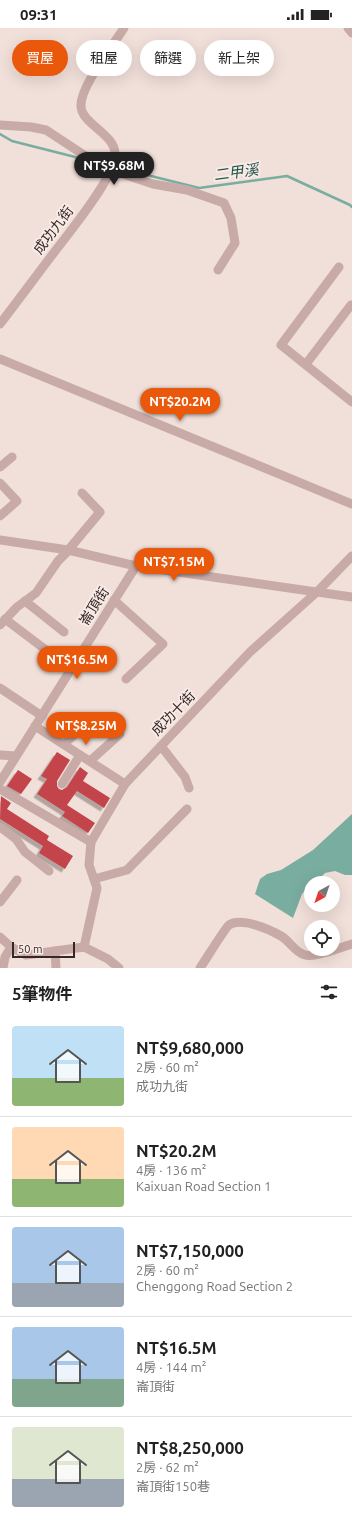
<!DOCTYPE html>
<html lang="zh-TW">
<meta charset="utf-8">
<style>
body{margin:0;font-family:Ubuntu,"Noto Sans TC",sans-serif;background:#f6f6f6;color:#222;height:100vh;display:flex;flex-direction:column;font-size:15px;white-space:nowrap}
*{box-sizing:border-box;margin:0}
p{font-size:13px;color:#767676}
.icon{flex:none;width:22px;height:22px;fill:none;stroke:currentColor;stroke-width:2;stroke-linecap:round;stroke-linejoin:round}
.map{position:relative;height:940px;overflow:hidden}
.panel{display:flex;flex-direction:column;background:#fff;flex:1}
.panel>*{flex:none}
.guide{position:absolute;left:12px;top:12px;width:328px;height:36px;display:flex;gap:8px}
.needle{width:26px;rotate:220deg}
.tools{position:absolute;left:304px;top:848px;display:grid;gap:8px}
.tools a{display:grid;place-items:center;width:36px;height:36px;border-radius:50%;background:#fff;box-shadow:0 4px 16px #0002;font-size:20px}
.scale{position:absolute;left:12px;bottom:10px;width:63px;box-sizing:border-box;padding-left:4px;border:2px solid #342726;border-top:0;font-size:11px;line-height:14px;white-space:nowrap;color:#342726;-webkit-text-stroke:3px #f8eae5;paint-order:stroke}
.price{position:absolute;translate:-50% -34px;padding:0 9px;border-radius:14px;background:#ea580c;color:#fff;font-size:13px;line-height:26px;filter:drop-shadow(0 1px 2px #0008)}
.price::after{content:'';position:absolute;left:50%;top:24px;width:12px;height:9px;margin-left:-6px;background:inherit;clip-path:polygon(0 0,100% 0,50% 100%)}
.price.current{background:#222;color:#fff}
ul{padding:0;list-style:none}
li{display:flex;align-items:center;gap:12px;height:100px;padding:0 12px}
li+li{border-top:1px solid #e0e0e0}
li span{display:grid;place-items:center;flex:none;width:112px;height:80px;border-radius:4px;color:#555}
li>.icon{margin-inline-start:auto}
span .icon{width:48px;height:48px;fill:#fffc;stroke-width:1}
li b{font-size:17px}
h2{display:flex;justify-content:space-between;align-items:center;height:48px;padding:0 12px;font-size:17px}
.pill{padding:0 14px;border-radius:18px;background:#fff;box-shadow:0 4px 16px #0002;font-size:14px;line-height:36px}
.pill.current{background:#ea580c;color:#fff}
.status{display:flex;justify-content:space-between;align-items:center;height:28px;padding:0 20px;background:#fff;direction:ltr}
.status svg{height:11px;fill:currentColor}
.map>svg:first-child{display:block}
</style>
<div class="status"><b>09:31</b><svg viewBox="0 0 49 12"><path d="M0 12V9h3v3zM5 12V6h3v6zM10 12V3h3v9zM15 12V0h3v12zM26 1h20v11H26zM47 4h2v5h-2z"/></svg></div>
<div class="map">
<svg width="352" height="940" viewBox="0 0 352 940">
<defs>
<filter id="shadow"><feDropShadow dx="-3.5" dy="3.5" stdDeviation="0" flood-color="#0004"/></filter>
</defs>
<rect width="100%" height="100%" fill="#f1dfd9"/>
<path fill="#79ada0" d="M352,786V847H345L335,843L325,845L318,852L311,855L302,866L293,890L255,866L260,851L267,846L281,842L313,822Z"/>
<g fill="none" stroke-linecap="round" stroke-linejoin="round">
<g stroke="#79ada0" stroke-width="2.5">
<path d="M0,106L12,113L83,131"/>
<path d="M119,140L199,160L287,148L350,177L352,179"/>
</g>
</g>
<g fill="#c3454c" filter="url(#shadow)">
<path d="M57,724L70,732L57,753V758L59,761L62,762L67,759L80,739L88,745L83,753L110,770L104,780L77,763L67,777L95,795L88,805L62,788L65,784L37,766L47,751L41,748Z"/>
<path d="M18,742L32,751L21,766L7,758Z"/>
<path d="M1,768L11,775L7,781L49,808L47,812L73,828L65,841L39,825L43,818L0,791Z"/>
</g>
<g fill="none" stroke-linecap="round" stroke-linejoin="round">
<g stroke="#c8aba6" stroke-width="9">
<path d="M348,0L352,5"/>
<path d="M0,97L31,99L46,102L84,127L111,142L153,156L187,162L224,175L231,190L235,215L218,242"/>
<path d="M339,239L281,317L352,374"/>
<path d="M0,296C20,270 39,244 59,218C73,200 114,149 115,128C117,106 80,96 81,77C81,58 113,17 124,0"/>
<path d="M0,331L352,476"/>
<path d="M306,336L351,277"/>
<path d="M0,439L12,429"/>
<path d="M0,455L17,473L0,488"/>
<path d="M0,512L68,522L136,538L352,569"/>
<path d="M114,572L163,616L126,651"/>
<path d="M25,573L64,604"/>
<path d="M5,591L46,622"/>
<path d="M0,597L17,579L36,565L58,533L65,526L100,484L82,465"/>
<path d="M0,660L42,688"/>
<path d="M35,698L125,756"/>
<path d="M64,716L90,693"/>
<path d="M161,718L185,749L189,760"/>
<path d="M0,727L16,728"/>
<path d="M90,733L120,706"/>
<path d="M0,754L136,538"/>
<path d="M62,756L80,727"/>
<path d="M0,761L91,814"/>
<path d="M0,799L16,811L25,824L49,843"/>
<path d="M94,851L127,842L187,781"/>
<path d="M0,874L17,852"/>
<path d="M0,909L11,919L26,927L84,919L108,931L119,940"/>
<path d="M84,919L97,860L89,837L91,814L125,756L250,624L318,563L352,528"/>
<path d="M55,923L56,940"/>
<path d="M3,940L5,929L11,919"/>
<path d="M200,940C205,933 225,900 229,897C241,889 269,901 281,908C290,913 294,924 305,927C315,930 341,919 352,916"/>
</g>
</g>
<g text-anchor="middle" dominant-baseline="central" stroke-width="4" stroke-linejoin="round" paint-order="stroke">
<g font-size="14" fill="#342726" stroke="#f8eae5">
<text transform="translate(53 202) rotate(-53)">成功九街</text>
<text transform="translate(94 578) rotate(-58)">崙頂街</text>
<text transform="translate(173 685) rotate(-46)">成功十街</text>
</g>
<g font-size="15" font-style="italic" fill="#1d5448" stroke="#f8eae5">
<text transform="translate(236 144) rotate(-8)">二甲溪</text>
</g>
</g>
</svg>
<div class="tools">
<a><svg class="needle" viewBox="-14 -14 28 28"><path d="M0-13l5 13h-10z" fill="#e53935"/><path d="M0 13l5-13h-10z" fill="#767676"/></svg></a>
<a><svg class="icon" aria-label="locate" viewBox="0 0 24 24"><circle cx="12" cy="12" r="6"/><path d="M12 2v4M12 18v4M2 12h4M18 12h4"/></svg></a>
</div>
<div class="scale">50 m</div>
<b class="price current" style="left:114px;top:158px">NT$9.68M</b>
<b class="price" style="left:180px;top:394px">NT$20.2M</b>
<b class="price" style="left:174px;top:554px">NT$7.15M</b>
<b class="price" style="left:77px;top:652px">NT$16.5M</b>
<b class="price" style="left:86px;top:718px">NT$8.25M</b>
<div class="guide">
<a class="pill current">買屋</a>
<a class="pill">租屋</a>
<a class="pill">篩選</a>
<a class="pill">新上架</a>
</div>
</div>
<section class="panel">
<h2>5筆物件<svg class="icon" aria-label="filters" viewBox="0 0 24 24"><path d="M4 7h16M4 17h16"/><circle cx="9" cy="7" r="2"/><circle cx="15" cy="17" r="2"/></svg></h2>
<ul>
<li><span style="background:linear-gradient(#bfe0f5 65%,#8fb573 0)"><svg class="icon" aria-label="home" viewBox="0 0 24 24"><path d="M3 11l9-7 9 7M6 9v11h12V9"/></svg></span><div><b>NT$9,680,000</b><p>2房 · 60 m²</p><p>成功九街</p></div></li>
<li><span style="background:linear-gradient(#ffd9b3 65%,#8fb573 0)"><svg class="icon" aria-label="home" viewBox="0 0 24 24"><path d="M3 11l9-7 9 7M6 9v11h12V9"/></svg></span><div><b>NT$20.2M</b><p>4房 · 136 m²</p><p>Kaixuan Road Section 1</p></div></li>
<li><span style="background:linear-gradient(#a9c7e8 70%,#9aa5b1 0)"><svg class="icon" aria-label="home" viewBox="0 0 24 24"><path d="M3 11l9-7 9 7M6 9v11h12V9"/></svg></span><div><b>NT$7,150,000</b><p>2房 · 60 m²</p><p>Chenggong Road Section 2</p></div></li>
<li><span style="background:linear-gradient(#a9c7e8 65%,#7fa58c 0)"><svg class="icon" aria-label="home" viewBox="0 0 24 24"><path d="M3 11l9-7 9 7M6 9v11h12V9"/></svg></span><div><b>NT$16.5M</b><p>4房 · 144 m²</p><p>崙頂街</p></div></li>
<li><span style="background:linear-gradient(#dfe7d0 65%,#9aa5b1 0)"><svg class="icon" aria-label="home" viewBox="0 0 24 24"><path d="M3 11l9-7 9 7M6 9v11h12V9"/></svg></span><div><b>NT$8,250,000</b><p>2房 · 62 m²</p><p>崙頂街150巷</p></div></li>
</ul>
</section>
